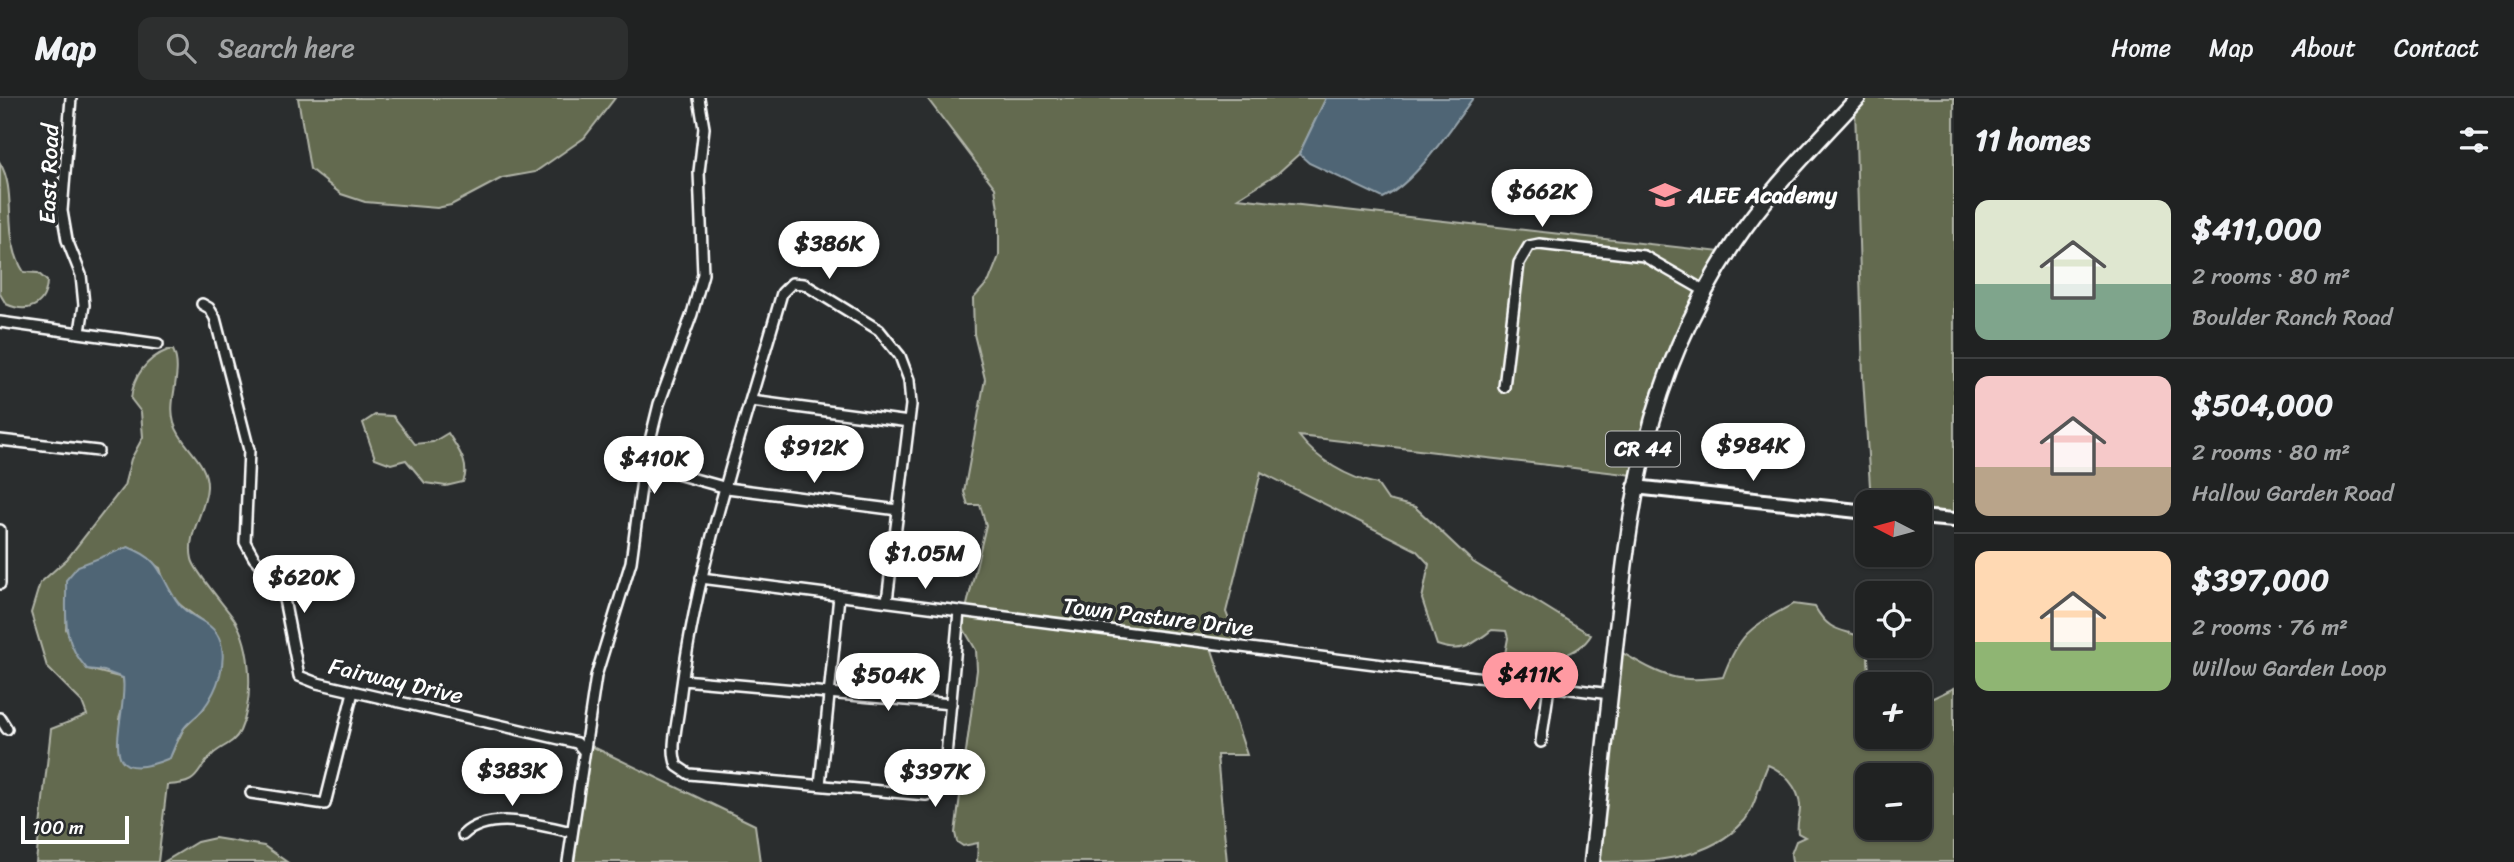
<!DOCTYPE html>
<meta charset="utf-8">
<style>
body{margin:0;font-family:Sriracha,sans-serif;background:#2d2f2f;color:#f1f3f6;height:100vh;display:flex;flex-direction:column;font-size:26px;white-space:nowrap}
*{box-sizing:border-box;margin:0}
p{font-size:23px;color:#a2a4a5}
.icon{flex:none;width:38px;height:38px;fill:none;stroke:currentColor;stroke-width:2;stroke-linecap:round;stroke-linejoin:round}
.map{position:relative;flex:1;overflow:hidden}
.sheet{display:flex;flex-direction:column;background:#202222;width:560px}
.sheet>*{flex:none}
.needle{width:46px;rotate:276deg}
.controls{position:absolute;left:1855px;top:392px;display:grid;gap:14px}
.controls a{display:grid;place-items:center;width:77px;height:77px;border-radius:14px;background:#202222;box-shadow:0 2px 5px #0004,0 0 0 2px #3d3f40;font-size:35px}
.scale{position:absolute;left:21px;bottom:18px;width:108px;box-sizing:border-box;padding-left:7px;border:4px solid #fff;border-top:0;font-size:19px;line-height:24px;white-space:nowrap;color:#fff;-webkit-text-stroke:5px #2a2d2e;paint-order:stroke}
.price{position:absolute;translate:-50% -60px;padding:0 16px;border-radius:24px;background:#fff;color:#222;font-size:23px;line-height:46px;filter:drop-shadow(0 2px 4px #0008)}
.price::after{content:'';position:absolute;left:50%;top:42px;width:21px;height:16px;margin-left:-10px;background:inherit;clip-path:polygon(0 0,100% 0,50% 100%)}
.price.selected{background:#ff9aa2;color:#111}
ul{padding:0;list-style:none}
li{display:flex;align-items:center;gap:21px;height:175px;padding:0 21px}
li+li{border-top:2px solid #3d3f40}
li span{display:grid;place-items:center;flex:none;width:196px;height:140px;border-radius:14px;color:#555}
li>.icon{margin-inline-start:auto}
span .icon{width:84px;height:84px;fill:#fffc;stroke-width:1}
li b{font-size:30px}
h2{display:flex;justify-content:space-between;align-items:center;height:84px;padding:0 21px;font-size:30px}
header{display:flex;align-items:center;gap:42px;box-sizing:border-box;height:98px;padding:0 35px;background:#202222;border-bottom:2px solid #3d3f40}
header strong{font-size:33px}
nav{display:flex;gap:38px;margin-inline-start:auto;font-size:24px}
.search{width:490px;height:63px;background:#2d2f2f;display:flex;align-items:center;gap:18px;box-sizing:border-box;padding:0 24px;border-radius:14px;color:#a2a4a5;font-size:26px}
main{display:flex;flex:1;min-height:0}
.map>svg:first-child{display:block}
</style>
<header>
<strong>Map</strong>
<div class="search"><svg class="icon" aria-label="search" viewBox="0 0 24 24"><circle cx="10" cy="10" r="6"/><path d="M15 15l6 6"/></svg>Search here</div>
<nav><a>Home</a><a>Map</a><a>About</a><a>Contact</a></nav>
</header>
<main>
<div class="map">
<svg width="1954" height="764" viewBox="0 0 1954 764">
<rect width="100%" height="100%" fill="#2a2d2e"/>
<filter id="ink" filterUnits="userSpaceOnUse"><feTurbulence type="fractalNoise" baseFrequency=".0143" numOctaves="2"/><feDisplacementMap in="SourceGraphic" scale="14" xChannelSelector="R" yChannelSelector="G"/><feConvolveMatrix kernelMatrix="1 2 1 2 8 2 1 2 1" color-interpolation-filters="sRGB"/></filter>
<g filter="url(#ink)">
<g fill="#636a50" stroke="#b1b4a8" stroke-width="2" fill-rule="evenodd">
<path d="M298,0H615L584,40L551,63L535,74L502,80L451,107L437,110L365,104L341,96L310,71Z"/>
<path d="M927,0H1326L1299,56L1278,75L1238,100L1721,154L1633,377L1299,338C1317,362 1348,380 1377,386L1388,402L1415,409L1473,464L1591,537C1578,560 1535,567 1511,564L1505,556L1508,540L1506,533L1492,532C1471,547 1463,556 1437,547L1422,501L1429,466L1416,452L1261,374L1226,514L1237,542L1233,549L1212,552L1247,657H1217L1227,764H977L978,745L963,748L957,744L955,735L977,572L976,552L962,528L986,427L980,407H968L964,394L985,281L974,236L973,201L989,183L999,158V118L995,90Z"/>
<path d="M1863,0H1954V418L1920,415V404H1871L1863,279L1855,9Z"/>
<path d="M0,65C18,94 1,139 24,174L38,175L47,183C46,208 28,216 6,206L0,196Z"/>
<path d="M168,252H173C184,274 167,301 174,325C181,349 208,362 207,389C206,414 186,435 192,461C194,473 226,509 234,521C252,549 254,602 240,633C234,646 221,648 212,657C194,675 201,686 167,687L158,764H36L51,631L87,617L82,604L47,569L31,515L40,485L67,461L124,388L131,361L143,339L141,314L131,301C133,278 147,260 168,252ZM128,449L160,470C171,516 196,510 219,540L204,611L184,630L170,659L119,621L126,599L123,580L87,571L66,531L67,513L110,456Z"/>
<path d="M375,317L393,318L415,346L433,344L448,335C457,350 471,366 463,384L446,388L425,385L406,362L391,366L375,360L363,325Z"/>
<path d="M1793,506L1815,509C1830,536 1842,530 1867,541L1869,577L1874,586H1867V639H1920V601L1933,600L1954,590V764H1792L1791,756L1796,743L1805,739L1798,735C1796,724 1801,716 1800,707C1799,690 1783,673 1768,667C1760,684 1756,707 1745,722C1708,764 1652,764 1596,764L1619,553C1662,577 1673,586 1723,579C1740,533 1752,529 1793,506ZM1867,677H1920V730H1867Z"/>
<path d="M585,645L755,727L760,764H565Z"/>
<path d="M215,740L264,748L287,764H164L197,744Z"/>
</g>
<g fill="#4f6574" stroke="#95a3ac" stroke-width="2">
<path d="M1326,0H1473C1452,29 1415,85 1383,100L1309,65L1299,56Z"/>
<path d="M128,449C165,463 158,478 179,506C190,521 211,522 219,540C229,562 217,593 203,611C198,618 189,623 184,630C178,639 174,650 170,660C88,694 129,620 123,580L104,573L87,571C60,540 67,520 66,482L78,468Z"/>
</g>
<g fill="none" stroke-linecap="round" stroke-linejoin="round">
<g stroke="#fff" stroke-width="14">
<g id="street">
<path d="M71,0L62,113L67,142L81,177L84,207L80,234"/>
<path d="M202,206L209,210L215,220L249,352L245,444L254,460L282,491L299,578L317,585L577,645L584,653"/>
<path d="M0,224L158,246"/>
<path d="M1504,289L1519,165L1529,148L1539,146L1644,158L1705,193"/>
<path d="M751,303L909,324"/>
<path d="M0,342L98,353"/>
<path d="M644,367L727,390L898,412"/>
<path d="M0,432V486"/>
<path d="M701,480L1610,596"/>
<path d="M887,503L911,307L909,282L900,258L879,232L804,186L792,185L782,195C743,332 695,468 679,610C677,627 670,652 677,668L689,676L926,697L936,694L944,681L959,513"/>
<path d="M683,582L951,606"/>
<path d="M0,620L7,631"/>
<path d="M1541,644L1549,589"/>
<path d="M820,687L839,498"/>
<path d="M251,695L325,706L353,594"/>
<path d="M463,737C489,712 540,727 572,734"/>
<path d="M568,764L596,578L631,464L644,367L659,306L692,216L703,176L699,74L704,30L699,0"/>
</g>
</g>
<g stroke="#fff" stroke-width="18">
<g id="secondary">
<path d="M1635,389L1867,414"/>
<path d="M1920,419L1954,422"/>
</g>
</g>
<g stroke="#fff" stroke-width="19">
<path id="primary" d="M1592,764C1599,699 1606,634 1613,569C1630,407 1642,286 1734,145C1769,92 1815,47 1858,0"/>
</g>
<use href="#street" stroke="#2a2d2e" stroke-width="9"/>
<use href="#secondary" stroke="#2a2d2e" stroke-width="12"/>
<use href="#primary" stroke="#2a2d2e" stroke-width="14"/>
</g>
</g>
<defs>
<g id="school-bare" transform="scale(2.415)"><path d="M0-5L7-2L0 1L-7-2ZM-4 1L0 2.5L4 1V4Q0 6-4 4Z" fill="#ff9aa2" stroke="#2a2d2e" stroke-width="2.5" paint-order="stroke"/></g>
</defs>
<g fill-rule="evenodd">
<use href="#school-bare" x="1665" y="97"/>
</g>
<g text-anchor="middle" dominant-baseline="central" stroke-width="7" stroke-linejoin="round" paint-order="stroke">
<rect fill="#2a2d2e" stroke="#bfc0c0" stroke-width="2" x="1606" y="333.5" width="74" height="35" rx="5"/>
<g font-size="21" font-weight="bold" fill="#fff">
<text x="1643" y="351">CR 44</text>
</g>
<g font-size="23" fill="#fff" stroke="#2a2d2e">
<text transform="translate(49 76) rotate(-88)">East Road</text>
<text transform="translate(1158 519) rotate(7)">Town Pasture Drive</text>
<text transform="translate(396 583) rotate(13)">Fairway Drive</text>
</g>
<g font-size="23" font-weight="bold" fill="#fff" stroke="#2a2d2e" text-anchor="start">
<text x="1688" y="97">ALEE Academy</text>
</g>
</g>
</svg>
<div class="controls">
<a><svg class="needle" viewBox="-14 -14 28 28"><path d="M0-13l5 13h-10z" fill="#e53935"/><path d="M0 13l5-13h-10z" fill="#a2a4a5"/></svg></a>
<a><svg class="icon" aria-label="locate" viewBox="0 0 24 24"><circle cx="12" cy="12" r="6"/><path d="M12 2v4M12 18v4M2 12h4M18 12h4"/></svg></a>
<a>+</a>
<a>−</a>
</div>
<div class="scale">100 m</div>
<b class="price" style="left:1542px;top:131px">$662K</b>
<b class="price" style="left:829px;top:183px">$386K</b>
<b class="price" style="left:1753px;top:385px">$984K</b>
<b class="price" style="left:814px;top:387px">$912K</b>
<b class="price" style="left:654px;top:398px">$410K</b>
<b class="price" style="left:925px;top:493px">$1.05M</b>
<b class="price" style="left:304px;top:517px">$620K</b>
<b class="price selected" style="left:1530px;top:614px">$411K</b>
<b class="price" style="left:888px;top:615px">$504K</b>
<b class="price" style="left:512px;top:710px">$383K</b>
<b class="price" style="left:935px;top:711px">$397K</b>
</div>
<section class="sheet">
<h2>11 homes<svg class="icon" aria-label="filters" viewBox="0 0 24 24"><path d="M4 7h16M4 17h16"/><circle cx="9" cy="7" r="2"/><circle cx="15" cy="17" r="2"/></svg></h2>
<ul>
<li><span style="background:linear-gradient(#dfe7d0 60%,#7fa58c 0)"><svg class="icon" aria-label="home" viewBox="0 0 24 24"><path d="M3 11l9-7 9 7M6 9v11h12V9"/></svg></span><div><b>$411,000</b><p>2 rooms · 80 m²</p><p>Boulder Ranch Road</p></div></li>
<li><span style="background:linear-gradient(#f6c9c9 65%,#b9a48a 0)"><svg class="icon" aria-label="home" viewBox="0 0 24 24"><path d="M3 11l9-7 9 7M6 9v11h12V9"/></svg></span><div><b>$504,000</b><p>2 rooms · 80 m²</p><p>Hallow Garden Road</p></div></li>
<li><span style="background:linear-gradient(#ffd9b3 65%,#8fb573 0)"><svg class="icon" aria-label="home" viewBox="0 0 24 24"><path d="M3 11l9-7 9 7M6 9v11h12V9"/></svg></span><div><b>$397,000</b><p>2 rooms · 76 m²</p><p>Willow Garden Loop</p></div></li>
</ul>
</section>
</main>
